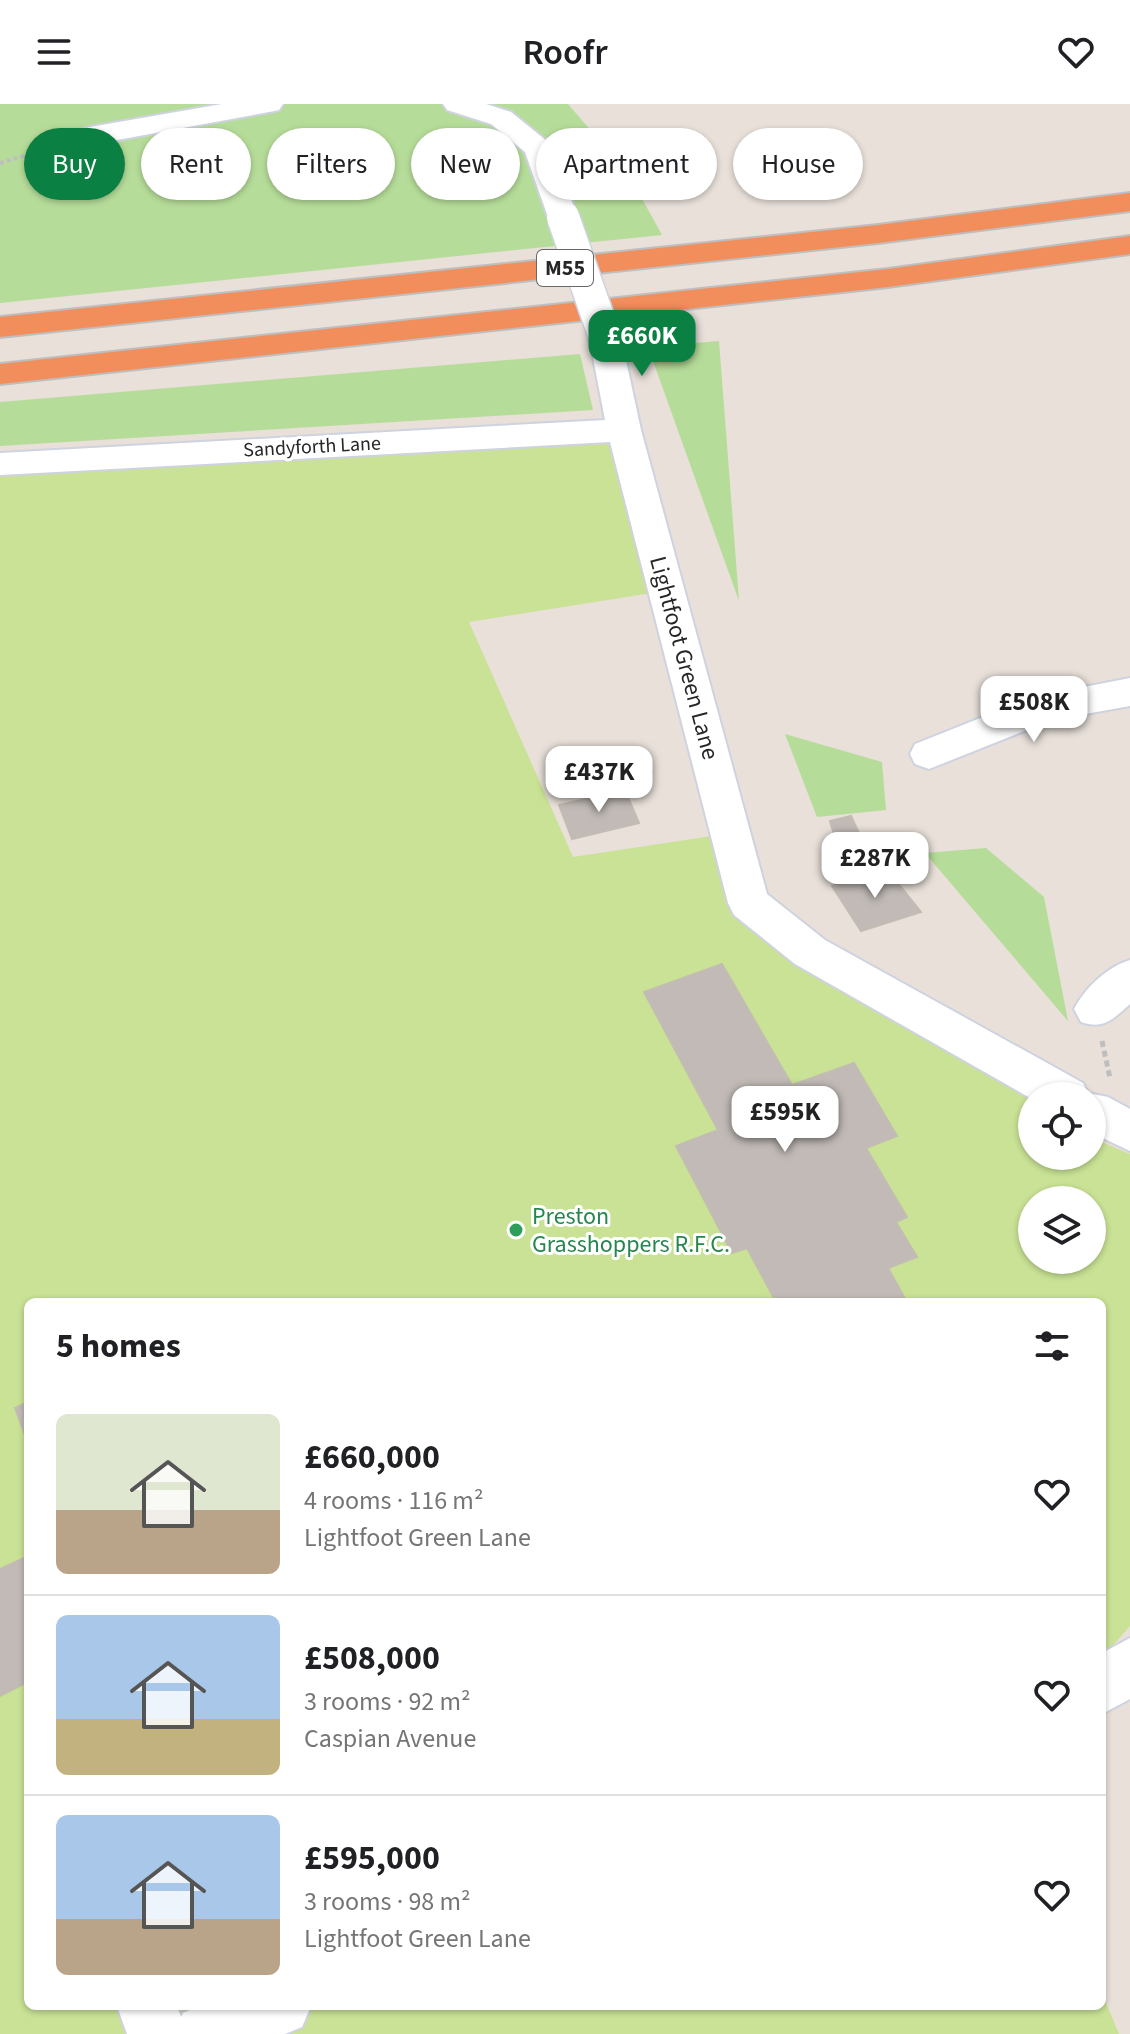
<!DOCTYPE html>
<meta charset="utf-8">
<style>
body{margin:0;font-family:"Source Sans 3",sans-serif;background:#f2f2f2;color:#202124;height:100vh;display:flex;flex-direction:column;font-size:30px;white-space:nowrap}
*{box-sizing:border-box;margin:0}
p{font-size:26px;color:#757577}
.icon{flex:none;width:44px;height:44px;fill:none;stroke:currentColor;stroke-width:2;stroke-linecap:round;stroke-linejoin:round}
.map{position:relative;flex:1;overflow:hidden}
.panel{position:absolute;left:24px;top:1194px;width:1082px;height:712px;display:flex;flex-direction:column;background:#fff;border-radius:12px;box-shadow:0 2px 6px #0004}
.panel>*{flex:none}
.top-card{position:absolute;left:24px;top:24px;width:1082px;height:72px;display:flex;gap:16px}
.controls{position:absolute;left:1018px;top:978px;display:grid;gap:16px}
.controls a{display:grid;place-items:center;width:88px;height:88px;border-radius:50%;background:#fff;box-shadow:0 2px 6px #0004;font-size:40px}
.price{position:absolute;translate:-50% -68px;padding:0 18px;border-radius:16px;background:#fff;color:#222;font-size:26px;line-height:52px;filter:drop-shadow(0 2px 4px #0008)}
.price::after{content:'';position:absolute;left:50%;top:48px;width:24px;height:18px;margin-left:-12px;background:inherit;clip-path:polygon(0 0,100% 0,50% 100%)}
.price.on{background:#0b8043;color:#fff}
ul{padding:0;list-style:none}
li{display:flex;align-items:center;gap:24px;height:200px;padding:0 32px}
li+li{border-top:2px solid #e0e0e0}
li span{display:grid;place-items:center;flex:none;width:224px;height:160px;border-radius:12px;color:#555}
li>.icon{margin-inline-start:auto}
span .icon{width:96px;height:96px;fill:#fffc;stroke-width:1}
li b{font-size:34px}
h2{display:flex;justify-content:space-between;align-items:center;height:96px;padding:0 32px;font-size:34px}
.tag{padding:0 28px;border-radius:36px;background:#fff;box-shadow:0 2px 6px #0004;font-size:28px;line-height:72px}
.tag.on{background:#0b8043;color:#fff}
header{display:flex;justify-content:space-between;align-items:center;height:104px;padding:0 32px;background:#fff;font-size:36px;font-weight:600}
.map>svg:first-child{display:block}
</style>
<header><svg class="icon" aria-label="menu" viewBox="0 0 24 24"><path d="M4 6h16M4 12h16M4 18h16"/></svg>Roofr<svg class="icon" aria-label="heart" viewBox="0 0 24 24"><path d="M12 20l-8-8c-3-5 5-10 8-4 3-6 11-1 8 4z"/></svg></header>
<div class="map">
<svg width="1130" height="1930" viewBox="0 0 1130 1930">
<rect width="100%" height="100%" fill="#e8e0d9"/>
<g fill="#b6dc99">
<path d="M0,0H568L629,71L662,131L0,199Z"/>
<path d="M719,237L739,497L648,243Z"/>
<path d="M580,250L593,306L0,342V298Z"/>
<path d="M785,630L882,658L886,706L817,713Z"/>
<path d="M986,744L1044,793L1068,917L925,749Z"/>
</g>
<path fill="#c9e295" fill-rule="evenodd" d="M609,338L652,489L469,518L573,753L712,732L738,801L1032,994V1052H1092V1034L1130,1050V1522L1102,1554V1198H28V1902H1102V1889L1119,1930H0V368ZM1032,1096H1092V1156H1032Z"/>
<g fill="#c1bab6" stroke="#c3bcb3" stroke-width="2">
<path d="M640,644L652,668L603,677L597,653Z"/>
<path d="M625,686L639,719L572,735L559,701Z"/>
<path d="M851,712L867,746L840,751L830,717Z"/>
<path d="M886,764L921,808L861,827L832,782Z"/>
<path d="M722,860L792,981L854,959L897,1032L866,1044L907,1113L896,1118L917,1153L888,1164L907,1198H776L747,1144L732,1149L676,1042L718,1026L644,888Z"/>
<path d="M28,1298V1339L15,1304Z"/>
<path d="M28,1452V1578L0,1592V1465Z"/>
</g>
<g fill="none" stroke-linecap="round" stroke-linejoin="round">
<g stroke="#ced3df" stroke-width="4">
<g id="minor">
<path d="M222,0H283L279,6L269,8L90,41L80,38L76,32L80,26L90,23Z"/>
<path d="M443,0H486L511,8L548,38L578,113L574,119L563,122L552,119L548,113L525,48L491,20L447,6Z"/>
<path d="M605,223L616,226L621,233L641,326L767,790L825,836L1083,979L1088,989L1108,993L1130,1005V1047L1092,1029V992H1032V995L795,860L734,811L728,799L610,338L0,371V349L605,316L589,233L594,226Z"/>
<path d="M1130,574V602L1052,616L929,665L915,660L910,650L915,640L1033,593Z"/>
<path d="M1130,856V900C1113,915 1104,926 1081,918L1074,905C1085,884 1107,863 1130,856Z"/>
<path d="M1130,1534V1595L1102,1610V1549Z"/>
<path d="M117,1902H177L181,1913L183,1909L199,1902H311L302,1923L285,1930H127Z"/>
</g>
</g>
<g stroke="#bebebe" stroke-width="4">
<g id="highway">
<path d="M1130,89V107L878,139L0,233V213L878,121Z"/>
<path d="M1130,132V150L888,183L0,280V260L888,165Z"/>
</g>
</g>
<path stroke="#bebebe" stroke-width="4" stroke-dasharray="4 3" stroke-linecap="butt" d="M0,59L60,41"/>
<path stroke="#bebebe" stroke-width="5" stroke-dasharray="6 4" stroke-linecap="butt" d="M1102,937L1110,974"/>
<use href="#minor" fill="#fff" fill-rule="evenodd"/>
<use href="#highway" fill="#f18e5b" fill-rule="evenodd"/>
<g stroke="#ced3df" stroke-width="35" stroke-linecap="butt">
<path id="minor-bridge" d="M563,113L605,233"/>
</g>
<use href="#minor-bridge" stroke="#fff" stroke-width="32"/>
</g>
<circle fill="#2e9e5b" stroke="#fff" stroke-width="3" cx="516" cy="1126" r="8"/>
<g text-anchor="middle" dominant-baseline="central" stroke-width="6" stroke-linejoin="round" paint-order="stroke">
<g font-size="20" fill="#272727" stroke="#fff">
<text transform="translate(312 343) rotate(-3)">Sandyforth Lane</text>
</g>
<rect fill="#fff" stroke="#686868" stroke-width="2" x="537" y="146" width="56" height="36" rx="6"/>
<g font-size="22" font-weight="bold" fill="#272727">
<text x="565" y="164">M55</text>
</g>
<g font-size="24" fill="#272727" stroke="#fff">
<text transform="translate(684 554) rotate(75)">Lightfoot Green Lane</text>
</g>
<g font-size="24" fill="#27864d" stroke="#fff" text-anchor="start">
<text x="532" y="1112">Preston<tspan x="532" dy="28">Grasshoppers R.F.C.</tspan></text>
</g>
</g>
</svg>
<div class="controls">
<a><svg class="icon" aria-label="locate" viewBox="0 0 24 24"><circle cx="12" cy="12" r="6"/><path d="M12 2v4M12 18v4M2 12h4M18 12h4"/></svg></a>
<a><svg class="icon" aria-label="layers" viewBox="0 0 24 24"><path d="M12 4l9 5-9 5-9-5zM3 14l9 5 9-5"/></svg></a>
</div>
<b class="price on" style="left:642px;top:274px">£660K</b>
<b class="price" style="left:1034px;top:640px">£508K</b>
<b class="price" style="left:599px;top:710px">£437K</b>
<b class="price" style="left:875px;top:796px">£287K</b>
<b class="price" style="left:785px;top:1050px">£595K</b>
<div class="top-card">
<a class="tag on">Buy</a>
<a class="tag">Rent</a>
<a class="tag">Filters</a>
<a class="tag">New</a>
<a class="tag">Apartment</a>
<a class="tag">House</a>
</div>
<section class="panel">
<h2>5 homes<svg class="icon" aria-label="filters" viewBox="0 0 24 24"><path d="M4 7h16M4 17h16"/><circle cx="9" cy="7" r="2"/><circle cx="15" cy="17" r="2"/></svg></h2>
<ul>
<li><span style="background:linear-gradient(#dfe7d0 60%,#b9a48a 0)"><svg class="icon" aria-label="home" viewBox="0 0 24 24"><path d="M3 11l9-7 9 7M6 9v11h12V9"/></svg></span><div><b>£660,000</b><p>4 rooms · 116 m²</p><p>Lightfoot Green Lane</p></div><svg class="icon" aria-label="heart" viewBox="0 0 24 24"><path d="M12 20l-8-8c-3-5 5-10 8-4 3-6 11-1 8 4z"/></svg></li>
<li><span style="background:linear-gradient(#a9c7e8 65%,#c2b280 0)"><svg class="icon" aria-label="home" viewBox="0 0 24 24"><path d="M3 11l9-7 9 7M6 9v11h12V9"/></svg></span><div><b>£508,000</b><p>3 rooms · 92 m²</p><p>Caspian Avenue</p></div><svg class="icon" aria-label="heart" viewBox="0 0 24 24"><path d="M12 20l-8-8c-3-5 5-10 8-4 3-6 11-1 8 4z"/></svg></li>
<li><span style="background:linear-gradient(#a9c7e8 65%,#b9a48a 0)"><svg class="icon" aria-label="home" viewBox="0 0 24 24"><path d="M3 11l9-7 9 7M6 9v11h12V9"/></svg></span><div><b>£595,000</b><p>3 rooms · 98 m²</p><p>Lightfoot Green Lane</p></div><svg class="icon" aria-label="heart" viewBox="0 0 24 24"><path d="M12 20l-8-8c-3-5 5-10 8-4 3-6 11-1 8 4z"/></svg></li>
</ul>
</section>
</div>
